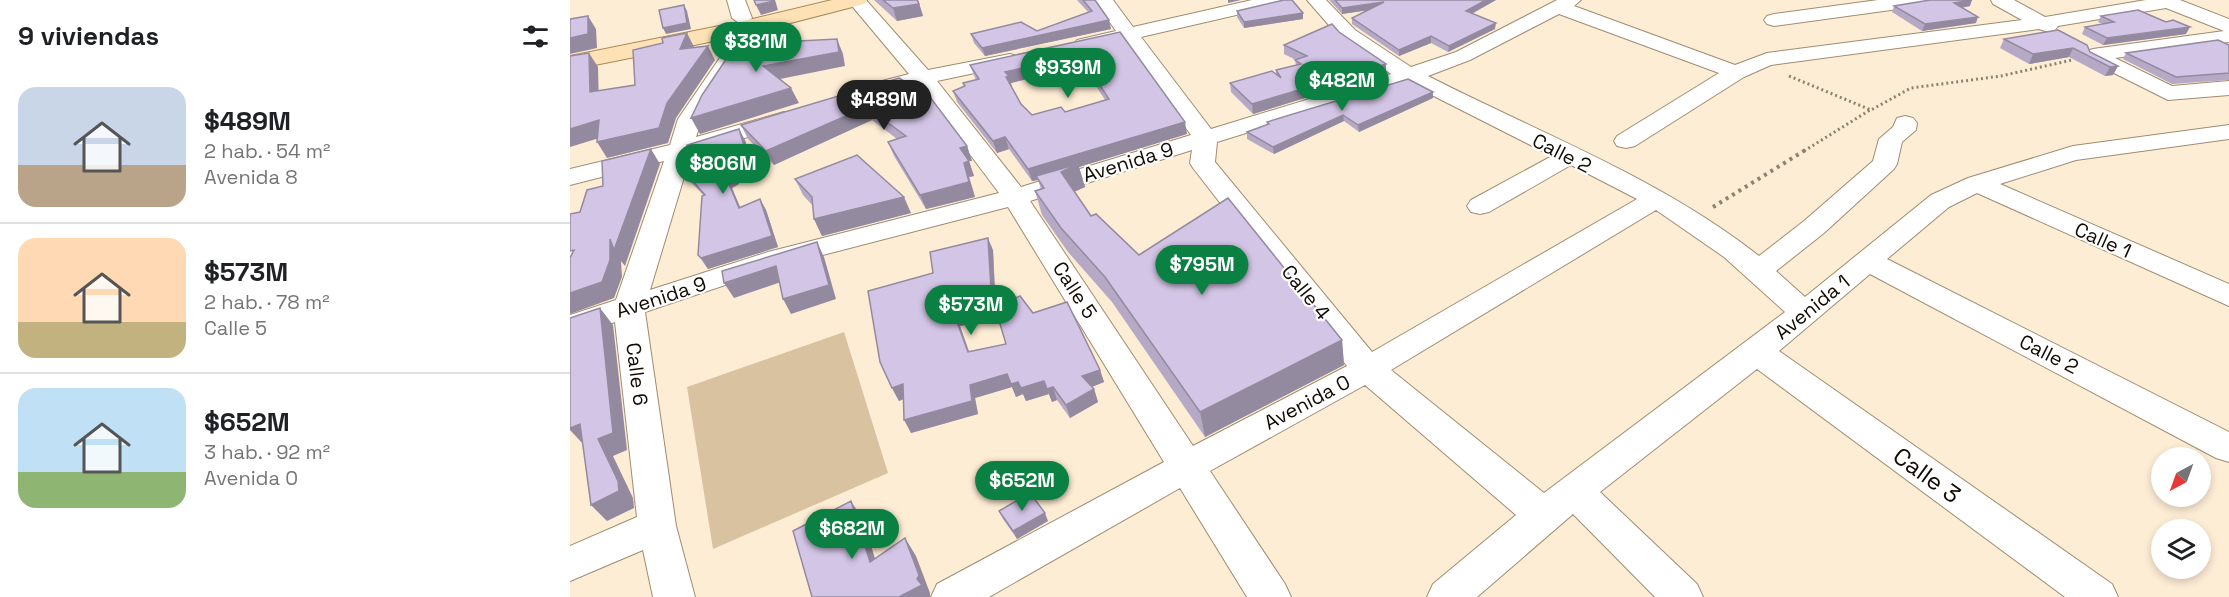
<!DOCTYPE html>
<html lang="es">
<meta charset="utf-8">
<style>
body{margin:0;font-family:"Space Grotesk",sans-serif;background:#f6f6f6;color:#202124;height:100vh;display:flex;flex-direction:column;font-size:22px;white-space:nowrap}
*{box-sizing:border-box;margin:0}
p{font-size:20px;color:#757577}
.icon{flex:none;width:33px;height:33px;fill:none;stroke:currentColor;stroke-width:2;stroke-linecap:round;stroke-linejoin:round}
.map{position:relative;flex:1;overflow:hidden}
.drawer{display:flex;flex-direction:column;background:#fff;width:570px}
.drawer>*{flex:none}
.needle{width:39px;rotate:221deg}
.tools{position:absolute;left:1581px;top:447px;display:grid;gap:12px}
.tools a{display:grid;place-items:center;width:60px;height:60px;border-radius:50%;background:#fff;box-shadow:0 3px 9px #0003;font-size:30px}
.price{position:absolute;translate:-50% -51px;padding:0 14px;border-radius:21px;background:#0b8043;color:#fff;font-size:20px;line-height:39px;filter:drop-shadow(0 2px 3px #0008)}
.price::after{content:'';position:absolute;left:50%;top:36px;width:18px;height:14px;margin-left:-9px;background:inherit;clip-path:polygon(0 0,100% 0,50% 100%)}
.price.on{background:#222;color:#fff}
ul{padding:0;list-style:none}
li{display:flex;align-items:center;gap:18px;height:150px;padding:0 18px}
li+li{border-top:2px solid #e0e0e0}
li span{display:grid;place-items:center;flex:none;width:168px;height:120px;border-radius:18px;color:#555}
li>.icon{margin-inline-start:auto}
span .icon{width:72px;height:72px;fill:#fffc;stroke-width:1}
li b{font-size:26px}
h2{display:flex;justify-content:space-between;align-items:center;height:72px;padding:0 18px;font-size:26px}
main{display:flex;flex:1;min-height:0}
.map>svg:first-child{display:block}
</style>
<main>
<section class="drawer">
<h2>9 viviendas<svg class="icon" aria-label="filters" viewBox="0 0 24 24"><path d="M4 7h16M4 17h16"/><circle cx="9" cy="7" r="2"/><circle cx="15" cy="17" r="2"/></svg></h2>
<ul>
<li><span style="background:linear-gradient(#c9d6e8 65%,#b9a48a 0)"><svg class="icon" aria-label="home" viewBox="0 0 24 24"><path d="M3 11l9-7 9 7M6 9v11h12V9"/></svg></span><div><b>$489M</b><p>2 hab. · 54 m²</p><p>Avenida 8</p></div></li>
<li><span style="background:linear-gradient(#ffd9b3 70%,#c2b280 0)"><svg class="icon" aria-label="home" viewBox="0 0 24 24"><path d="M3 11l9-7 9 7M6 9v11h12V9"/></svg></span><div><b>$573M</b><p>2 hab. · 78 m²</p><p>Calle 5</p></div></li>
<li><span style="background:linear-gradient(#bfe0f5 70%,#8fb573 0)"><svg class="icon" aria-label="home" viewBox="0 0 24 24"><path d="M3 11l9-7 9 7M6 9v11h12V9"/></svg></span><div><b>$652M</b><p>3 hab. · 92 m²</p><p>Avenida 0</p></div></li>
</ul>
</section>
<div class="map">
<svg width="1659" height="597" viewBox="0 0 1659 597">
<rect width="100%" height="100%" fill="#feedd5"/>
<path fill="#d8c2a0" d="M274,332L318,473L143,549L117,387Z"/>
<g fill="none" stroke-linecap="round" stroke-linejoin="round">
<g stroke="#9f8c70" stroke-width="2">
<g id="minor">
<path d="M157,0H175L182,18L177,23L184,28C174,68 138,97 126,137L214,112L222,114L226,119L222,124L121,154L80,290L198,252L429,193L348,85L297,99L289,97L286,92L289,87L339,74L277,0H296L358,70L440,54L447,56L451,60L447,64L367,81L451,187L621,135L553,41L514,50L507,48L504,44L507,40L546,31L524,0H543L563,27L682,0H716L714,4L571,37L641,129L821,74L771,39L737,0H756L785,30L841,67L886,52L987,0H1011L1004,6L1165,65L1197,53L1452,20L1423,4L1421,0H1444L1475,17L1576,0H1610L1659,19V42L1545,58L1602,86L1659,81V95L1598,100L1516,59L1513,55L1516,51L1523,49L1654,31L1596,8L1488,26L1485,30L1478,32L1469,29L1201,65L1174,77L1065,146L1056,148L1047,146L1044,141L1047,136L1149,73L989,14L900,60L858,76C969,133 1090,178 1189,256L1234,221L1303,161L1309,139L1323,127L1327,118L1335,116L1343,118L1347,123L1346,130L1332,142L1327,164L1324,169L1254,233L1206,271L1235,297L1361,195L1398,178L1503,146L1659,125V139L1506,160L1430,184L1659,284V306L1407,193L1379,207L1317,259L1659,432V462L1646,458L1300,274L1209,351L1542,584L1548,597H1495L1187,369L1030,492L1127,584L1133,597H1085L1003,514L907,597H857L863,584L946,515L795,385L640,471L715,584L721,597H677L610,488L419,597H361L367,584L594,462L438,207L218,264L75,312L106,526L125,597H83L73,550L0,581V546L67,517L45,322L0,337V315L46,300L94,161L0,185V169L100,145L108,119L160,43L164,28L169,23L162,18ZM838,83L982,156L901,200L897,206L901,212L910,214L919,212L1001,165L1067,199L802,352L645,162L647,142ZM622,150L620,163L623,168L777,366L623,446L460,201ZM1086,210L1154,257L1215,312L974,493L821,370Z"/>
<path d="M1308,0H1359L1357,4L1350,6L1204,26L1197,24L1194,20L1197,16L1204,14Z"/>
</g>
</g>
<g stroke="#ab8957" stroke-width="2">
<path id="major" d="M262,0H297L294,4L174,35L0,70V56L174,21Z"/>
</g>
<g stroke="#8d8171" stroke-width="3" stroke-dasharray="2 3" stroke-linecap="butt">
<path d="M1219,76L1301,110L1341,88L1431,76L1502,60"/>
<path d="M1234,151L1300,110"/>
</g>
<path stroke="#8d8171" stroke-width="4" stroke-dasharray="3 4.5" stroke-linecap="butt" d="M1143,207L1237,149"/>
<use href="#minor" fill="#fff" fill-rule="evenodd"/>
<use href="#major" fill="#fee2b6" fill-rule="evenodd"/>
</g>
<g fill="#b5a9c5" fill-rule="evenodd">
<path d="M304,0H348L353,16L327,21Z"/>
<path d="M507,0H525L541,29L415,56L404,43L401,34L467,31L518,12Z"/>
<path d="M759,0H926L902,14L925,29L878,52L861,43L829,56L782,24V18L797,10L772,14Z"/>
<path d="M1324,6H1400L1392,8L1406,23L1352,31L1322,12Z"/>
<path d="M667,11L733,19L674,28L667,17Z"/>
<path d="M1531,16L1596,22L1616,34L1533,45L1512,34L1515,27L1533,24L1528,22Z"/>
<path d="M1488,30L1520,52L1548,66L1543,75L1535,76L1499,57L1459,64L1430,48L1434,39Z"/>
<path d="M550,32L617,134L509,167L515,187L504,192L521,216L569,255L772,340L774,365L635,437L542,302L498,252L472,215L465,191L471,189L468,180L462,181L439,149L427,153L387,102L383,91L394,86L393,83L406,80L400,65ZM506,72L508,75L517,72L535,100L495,112L462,115L451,104L442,88L441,83L481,73L485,78Z"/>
<path d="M769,32L816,73L683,114L661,92L660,83L706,74V70L726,65L725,60H726L714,54V45Z"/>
<path d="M1659,45V80L1602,84L1553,59L1556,53Z"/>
<path d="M329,78L397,146L402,161H399L404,176L399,177L405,197L356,209L324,156L318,142L327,139L302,120L204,165L178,139L171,125Z"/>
<path d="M863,98L789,132L774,121L704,154L677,139V132L697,125V122Z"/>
<path d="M175,140L185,173L168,181L169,184L162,188L170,207L190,199L196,210L208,247L138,269L128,255L133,195L116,177L110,166Z"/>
<path d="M225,179L341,213L252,236L244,219L243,206L233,195Z"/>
<path d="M423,250L426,307L463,313L530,370L534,382L522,387L524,389L528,402L500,418L487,400L482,402L479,394L456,401L453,394L446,397L442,387L405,398L408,414L341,433L333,399L329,401L322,388L363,273ZM426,312L436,344L399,351L390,326L426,318Z"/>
<path d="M429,511L478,521L447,539L433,519Z"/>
</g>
<g fill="#948aa0">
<path d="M205,0L208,10L191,15L186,5Z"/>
<path d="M348,0L353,16L327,21L323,8Z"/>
<path d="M658,0H671L658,3Z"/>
<path d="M916,0H926L895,17L896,11Z"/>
<path d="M1402,0L1400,6L1381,9L1384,3Z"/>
<path d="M814,2V8L772,14V8Z"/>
<path d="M114,5L117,11L121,29L96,34L93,28Z"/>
<path d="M733,13V19L674,28V22Z"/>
<path d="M18,16L26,29L27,48L0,54V38Z"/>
<path d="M1408,17L1406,23L1352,31L1355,24Z"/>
<path d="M539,20L541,29L415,56L412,48Z"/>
<path d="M926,23L925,29L878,52L879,46Z"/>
<path d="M1620,27L1616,34L1533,45L1537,38Z"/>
<path d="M117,33L124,47L110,49Z"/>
<path d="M861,36V43L829,56V50Z"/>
<path d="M267,39L273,54L275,66L200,81L193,66Z"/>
<path d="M138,46L145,60L106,118L98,143L37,158L27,142L97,103Z"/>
<path d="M1503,48L1499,57L1459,64L1463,54Z"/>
<path d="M19,53L28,67L29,107L20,92Z"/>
<path d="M503,61L506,72L485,78L482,67Z"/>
<path d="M514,61L517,72L508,75L505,64Z"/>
<path d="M478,62L481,73L441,83L442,88H439L436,77L435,72Z"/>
<path d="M816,64V73L683,114L682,104Z"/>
<path d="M1548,66L1543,75L1535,76L1540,67Z"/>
<path d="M221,88L229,103L130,134L121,118Z"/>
<path d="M863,92V98L789,132L788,125Z"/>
<path d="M296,107L302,120L204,165L196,151Z"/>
<path d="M773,115L774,121L704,154L703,147Z"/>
<path d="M29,120L39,135L0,147V129Z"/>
<path d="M615,122L617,134L509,167L515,187L497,195L466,176L468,180L462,181L458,169Z"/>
<path d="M169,129L175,140L185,173L168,181L169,184L162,188L175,219L169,208L156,177L162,171Z"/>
<path d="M435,137L439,149L427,153L423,141Z"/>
<path d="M397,146L402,161H399L404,176L399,177L405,197L356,209L350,195L394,163L390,148Z"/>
<path d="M81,149L90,164L55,266L51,261L52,277L44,298L0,314V293L40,239Z"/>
<path d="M334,197L341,213L252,236L244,219Z"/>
<path d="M190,199L196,210L208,247L138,269L131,258Z"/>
<path d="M418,238L423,250L426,318L390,326L403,364L384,314Z"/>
<path d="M247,242L254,257L266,299L221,314L213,299Z"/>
<path d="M206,266L214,281L164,298L154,283Z"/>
<path d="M30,308L43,325L57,450L43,456L63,498L64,508L37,521L21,505L28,439Z"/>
<path d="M772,340L774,365L635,437L630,412Z"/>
<path d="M530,370L534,382L516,389L512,376Z"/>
<path d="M437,374L448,382L474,381L479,394L456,401L453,394L446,397L442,387L405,398L408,414L341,433L334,420L400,385Z"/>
<path d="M333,384L339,397L329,401L322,388Z"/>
<path d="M483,387L487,400L482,402L477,389Z"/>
<path d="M524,389L528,402L500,418L496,405Z"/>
<path d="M10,424L14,445L0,430V428Z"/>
<path d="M281,501L293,520L312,581L300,562Z"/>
<path d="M475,513L478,521L447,539L443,531Z"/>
<path d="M335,538L346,556L360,593V597H329L347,579Z"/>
</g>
<g fill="#d3c5e5" stroke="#948aa0" stroke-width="1.5" fill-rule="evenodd">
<path d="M184,0H204V1L186,5Z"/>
<path d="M313,0H347L349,4L323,8Z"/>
<path d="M513,0H525L539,20L412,48L401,34L451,22L467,31L522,11Z"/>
<path d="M714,0H722L733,13L674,22L667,11Z"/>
<path d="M765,0H916L896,11L926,23L879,46L861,36L829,50L782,18L814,2L772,8Z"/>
<path d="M1360,0H1402L1384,3L1408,17L1355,24L1324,6Z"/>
<path d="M114,5L117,23L93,28L89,10Z"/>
<path d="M1568,10L1596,22L1603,20L1620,27L1537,38L1515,27L1544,22L1531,16Z"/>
<path d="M18,16V34L0,38V19Z"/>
<path d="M762,24L769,32L816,64L682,104L660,83L702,71L711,78L706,70L731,64L725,60L737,56L714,45Z"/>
<path d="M1488,30L1517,45L1520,52L1548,66L1540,67L1503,48L1463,54L1434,39Z"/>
<path d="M550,32L615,122L458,169L435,137L423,141L383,91L395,86L393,83L409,79L400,65ZM503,61L505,64L514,61L539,99L495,112L491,107L462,115L451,104L436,77L439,76L435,72L478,62L482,67Z"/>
<path d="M117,33L110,49L138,46L97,103L89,128L27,142L29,120L0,129V56L19,53L20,92L65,85L63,50L93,43L92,38Z"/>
<path d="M267,39L269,52L193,66L221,88L121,118L132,95L163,49L185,44L202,55L210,42Z"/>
<path d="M1648,40L1659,45V73L1606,77L1556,53Z"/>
<path d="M329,78L360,97L397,146L390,148L399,161L394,163L399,182L350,195L318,142L336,136L296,107L196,151L171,125Z"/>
<path d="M838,79L863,92L788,125L773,115L703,147L677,132L699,124L697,122Z"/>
<path d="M169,129L179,163L162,171L163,174L156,177L169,208L190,199L202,236L131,258L128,255L132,196L135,195L110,166L117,145Z"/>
<path d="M81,149L44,250L40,239V260L32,282L0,293V258L4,250L0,251V214L10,212L17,190L33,186L32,161Z"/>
<path d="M287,155L334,197L244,219L242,197L225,179Z"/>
<path d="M508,164L491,172L521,216L526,214L569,255L658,198L772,340L630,412L535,277L491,228L465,191L474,188L466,176Z"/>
<path d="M418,238L422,306L384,314L398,352L436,344L425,307L450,296L463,313L497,302L530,370L512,376L524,389L496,405L483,387L477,389L474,381L451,388L448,382L441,384L437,374L400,385L402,401L334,420L333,384L322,388L310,362L298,291L363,273L360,252Z"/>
<path d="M247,242L259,285L213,299L206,266L154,283L152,271Z"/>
<path d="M30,308L43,433L28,439L48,481L49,491L21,505L10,424L0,428V318Z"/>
<path d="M460,493L475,513L443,531L429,511Z"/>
<path d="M281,501L300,562L335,538L349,575L347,579L352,585L329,597H242L223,531Z"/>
</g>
<g text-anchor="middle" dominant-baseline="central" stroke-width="4.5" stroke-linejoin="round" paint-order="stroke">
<g font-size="20" fill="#110a02" stroke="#fff">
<text transform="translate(992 153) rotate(27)">Calle 2</text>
<text transform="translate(558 162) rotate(-17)">Avenida 9</text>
<text transform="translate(1533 240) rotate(24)">Calle 1</text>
<text transform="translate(505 290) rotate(57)">Calle 5</text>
<text transform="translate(736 292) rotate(51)">Calle 4</text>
<text transform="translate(91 297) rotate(-18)">Avenida 9</text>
<text transform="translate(1242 307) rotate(-39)">Avenida 1</text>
<text transform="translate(1479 354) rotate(27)">Calle 2</text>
<text transform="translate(67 374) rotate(83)">Calle 6</text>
<text transform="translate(737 402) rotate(-28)">Avenida 0</text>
</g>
<g font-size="24" fill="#110a02" stroke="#fff">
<text transform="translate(1357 475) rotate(36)">Calle 3</text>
</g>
</g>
</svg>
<div class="tools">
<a><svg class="needle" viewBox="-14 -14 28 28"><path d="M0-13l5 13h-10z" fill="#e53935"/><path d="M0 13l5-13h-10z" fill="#757577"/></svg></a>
<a><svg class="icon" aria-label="layers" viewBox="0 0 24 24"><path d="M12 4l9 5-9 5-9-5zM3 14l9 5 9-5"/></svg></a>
</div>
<b class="price" style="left:186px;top:73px">$381M</b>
<b class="price" style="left:498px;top:99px">$939M</b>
<b class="price" style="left:772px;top:112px">$482M</b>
<b class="price on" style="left:314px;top:131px">$489M</b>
<b class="price" style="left:153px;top:195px">$806M</b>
<b class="price" style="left:632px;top:296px">$795M</b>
<b class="price" style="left:401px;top:336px">$573M</b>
<b class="price" style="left:452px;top:512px">$652M</b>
<b class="price" style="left:282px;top:560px">$682M</b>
</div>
</main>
